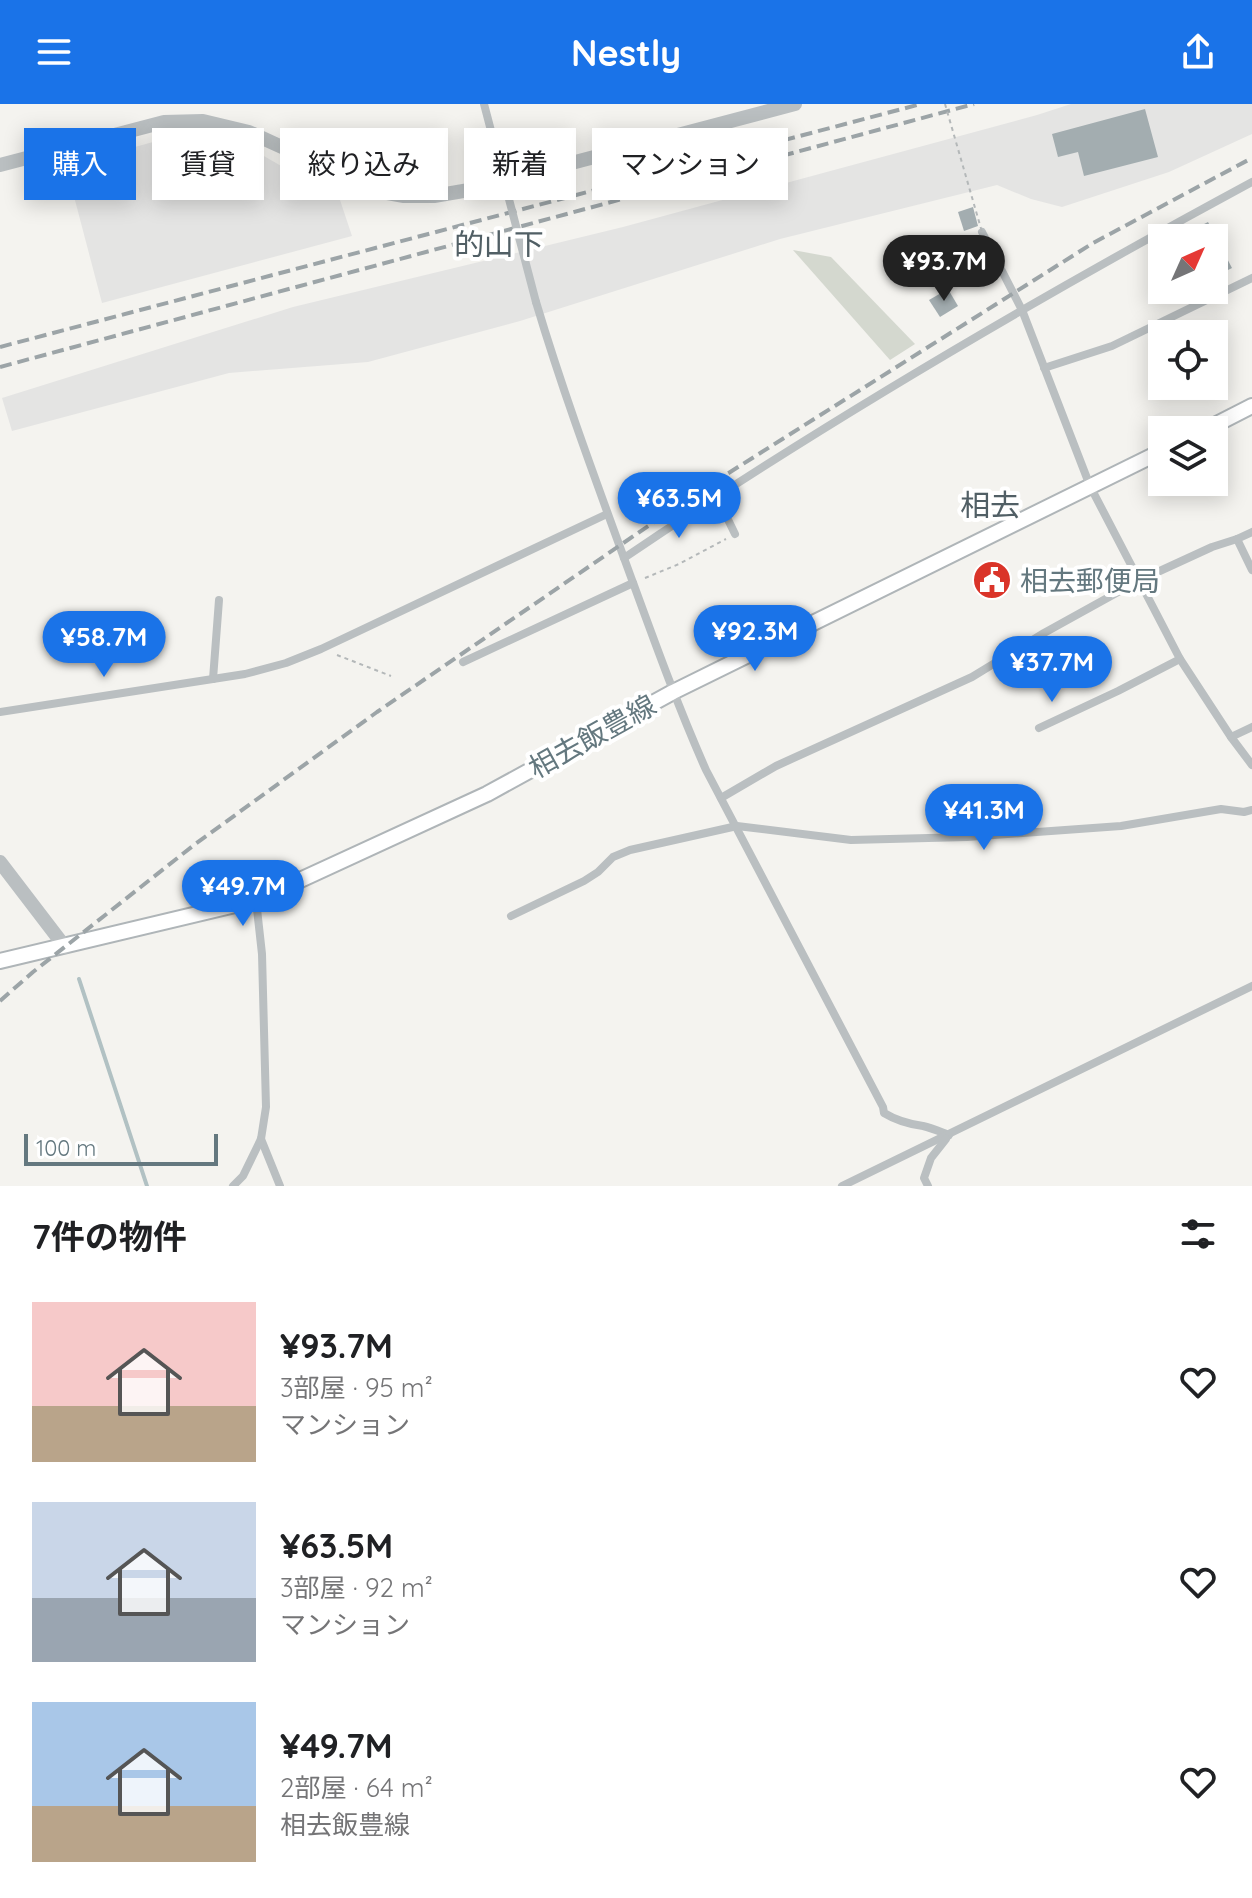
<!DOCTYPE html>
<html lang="ja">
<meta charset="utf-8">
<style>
body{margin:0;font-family:Quicksand,"Noto Sans JP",sans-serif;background:#f2f2f2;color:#202124;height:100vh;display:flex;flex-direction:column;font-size:30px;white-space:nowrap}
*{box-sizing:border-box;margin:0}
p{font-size:26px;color:#757577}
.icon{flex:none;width:44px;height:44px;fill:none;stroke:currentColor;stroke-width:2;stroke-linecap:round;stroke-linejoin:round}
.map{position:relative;height:1082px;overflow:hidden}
.details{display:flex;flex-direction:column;background:#fff;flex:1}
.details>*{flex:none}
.banner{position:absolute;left:24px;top:24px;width:800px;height:72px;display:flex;gap:16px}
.needle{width:52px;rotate:45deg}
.buttons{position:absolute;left:1148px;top:120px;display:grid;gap:16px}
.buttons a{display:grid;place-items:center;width:80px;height:80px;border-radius:0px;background:#fff;box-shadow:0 4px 20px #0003;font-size:40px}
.scale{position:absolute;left:24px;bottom:20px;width:194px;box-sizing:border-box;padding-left:8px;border:4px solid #64787f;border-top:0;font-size:22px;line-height:28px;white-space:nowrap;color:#64787f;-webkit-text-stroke:6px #fff;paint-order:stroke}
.price{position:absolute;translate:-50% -68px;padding:0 18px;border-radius:28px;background:#1a73e8;color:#fff;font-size:26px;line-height:52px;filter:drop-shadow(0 2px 4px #0008)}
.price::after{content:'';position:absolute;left:50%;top:48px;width:24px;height:18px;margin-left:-12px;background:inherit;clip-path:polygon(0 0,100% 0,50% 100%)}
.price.current{background:#222;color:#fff}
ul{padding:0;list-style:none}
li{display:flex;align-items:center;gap:24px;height:200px;padding:0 32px}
li span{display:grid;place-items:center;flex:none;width:224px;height:160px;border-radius:0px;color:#555}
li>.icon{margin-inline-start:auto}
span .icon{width:96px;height:96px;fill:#fffc;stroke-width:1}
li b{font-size:34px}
h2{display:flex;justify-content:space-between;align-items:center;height:96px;padding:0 32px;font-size:34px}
.chip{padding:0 28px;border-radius:0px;background:#fff;box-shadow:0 4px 20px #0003;font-size:28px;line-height:72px}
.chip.current{background:#1a73e8;color:#fff}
header{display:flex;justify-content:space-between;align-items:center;height:104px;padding:0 32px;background:#1a73e8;color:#fff;font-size:36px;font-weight:700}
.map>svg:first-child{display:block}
</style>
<header><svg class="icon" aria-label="menu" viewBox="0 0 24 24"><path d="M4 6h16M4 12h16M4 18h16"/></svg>Nestly<svg class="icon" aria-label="share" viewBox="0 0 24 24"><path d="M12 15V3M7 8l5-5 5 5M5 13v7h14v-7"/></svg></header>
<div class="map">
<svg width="1252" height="1082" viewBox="0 0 1252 1082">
<rect width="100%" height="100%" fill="#f4f3ef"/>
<g fill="#e4e4e3">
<path d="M1071,0H1252V30L1169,68L1062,103L1031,95L997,81L780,135L520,217L368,258L229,269L12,327L2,294L293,203L623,123L1037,11Z"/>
<path d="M184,33L221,36L257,48L340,96L352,132L102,199L66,62L153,38Z"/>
</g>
<path fill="#d4d8cf" d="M793,146L831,153L915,240L890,256Z"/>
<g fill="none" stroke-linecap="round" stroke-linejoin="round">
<path stroke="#b1c1c3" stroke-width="4" d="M79,875L147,1082"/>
</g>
<g fill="#a3adb0">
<path d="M1145,5L1158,53L1084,72L1078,48L1058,53L1052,30Z"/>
<path d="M973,103L978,122L964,127L958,108Z"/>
<path d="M1208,118L1232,164L1214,173V134H1177Z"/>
<path d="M948,185L958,202L940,213L929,196Z"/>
<path d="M992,457L1007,487L991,495L976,465Z"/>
</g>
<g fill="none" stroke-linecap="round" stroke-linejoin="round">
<g stroke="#afb5b8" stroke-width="18">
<g id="secondary">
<path d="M1205,326L1252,302"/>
<path d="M0,857L256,796L285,783L487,690L673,588L1162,347"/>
</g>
</g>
<g stroke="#b4b8b9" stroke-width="2" stroke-dasharray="4 4" stroke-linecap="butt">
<path d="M645,474L679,460L726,435"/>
<path d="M337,551L391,572"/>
</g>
<g stroke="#babfc1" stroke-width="8">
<path d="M982,128L1022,206L1090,382L1180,555L1231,633L1252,661"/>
<path d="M536,198C562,285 593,369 624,454C650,525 675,596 706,666L883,1003L884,1009C897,1017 908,1020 923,1022C932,1024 941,1028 949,1031"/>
<path d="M1044,264L1112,242L1252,174"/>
<path d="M716,391L735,430"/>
<path d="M1237,435L1252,466"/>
<path d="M624,454C826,317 1037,194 1252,78"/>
<path d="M463,558L633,479"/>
<path d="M213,575L219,496"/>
<path d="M0,608L245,570L286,559L321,545L607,410"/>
<path d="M1039,624L1118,587L1180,555"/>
<path d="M1231,633L1252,623"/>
<path d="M721,694L776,662L972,573L1044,529L1138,477L1212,443L1237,435L1252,428"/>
<path d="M511,812L584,777L598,768L613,753L630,746L737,722L851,736L967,733L1121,722L1221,705L1244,708L1252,706"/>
<path d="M261,1035L280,1082"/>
<path d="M233,1082L243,1072L261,1035L266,1003L262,850L256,796"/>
<path d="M842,1082L1252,882"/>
<path d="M928,1082L924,1074L931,1054L946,1035"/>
</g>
<g stroke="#babfc1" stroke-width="14">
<path d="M0,61L164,18L203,17L249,28L295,49L340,75L371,86L404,92H434L469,86L795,0"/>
<path d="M0,758L65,843"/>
</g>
<use href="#secondary" stroke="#fff" stroke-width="14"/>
<g stroke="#9ca4a7" stroke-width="4" stroke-dasharray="12 6" stroke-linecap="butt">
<path d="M0,243L921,0"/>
<path d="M0,263L974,0"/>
<path d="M0,897L33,868L194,741L377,608L689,394L1093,139L1252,54"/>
</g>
<path stroke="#b4b8b9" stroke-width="2" stroke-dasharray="4 4" stroke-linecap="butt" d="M945,0L982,128"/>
<path stroke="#babfc1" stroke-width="8" d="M484,0L536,198"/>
</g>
<defs>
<g id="civic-disc" transform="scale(2)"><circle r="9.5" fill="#da3429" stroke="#fff"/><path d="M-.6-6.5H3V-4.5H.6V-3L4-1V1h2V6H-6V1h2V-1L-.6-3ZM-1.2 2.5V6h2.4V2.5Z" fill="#fff"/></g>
</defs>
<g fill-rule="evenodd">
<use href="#civic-disc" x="992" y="476"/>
</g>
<g text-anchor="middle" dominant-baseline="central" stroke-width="8" stroke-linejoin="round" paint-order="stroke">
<g font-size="28" fill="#64787f" stroke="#fff" text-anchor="start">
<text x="1020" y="476">相去郵便局</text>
</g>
<g font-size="28" fill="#64787f" stroke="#fff">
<text transform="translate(592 632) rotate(-29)">相去飯豊線</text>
</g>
<g font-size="30" fill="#515f65" stroke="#fff">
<text x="499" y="140">的山下</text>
<text x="990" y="401">相去</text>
</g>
</g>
</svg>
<div class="buttons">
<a><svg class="needle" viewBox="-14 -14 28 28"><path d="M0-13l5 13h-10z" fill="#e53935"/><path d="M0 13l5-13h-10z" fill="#757577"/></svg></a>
<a><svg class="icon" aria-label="locate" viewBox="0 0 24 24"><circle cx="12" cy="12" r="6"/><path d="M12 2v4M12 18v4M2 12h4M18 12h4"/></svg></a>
<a><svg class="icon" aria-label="layers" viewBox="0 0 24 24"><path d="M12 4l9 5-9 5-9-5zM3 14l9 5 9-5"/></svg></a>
</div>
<div class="scale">100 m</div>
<b class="price current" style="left:944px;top:199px">¥93.7M</b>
<b class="price" style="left:679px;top:436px">¥63.5M</b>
<b class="price" style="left:755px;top:569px">¥92.3M</b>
<b class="price" style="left:104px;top:575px">¥58.7M</b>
<b class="price" style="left:1052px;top:600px">¥37.7M</b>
<b class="price" style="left:984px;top:748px">¥41.3M</b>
<b class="price" style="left:243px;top:824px">¥49.7M</b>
<div class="banner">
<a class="chip current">購入</a>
<a class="chip">賃貸</a>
<a class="chip">絞り込み</a>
<a class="chip">新着</a>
<a class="chip">マンション</a>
</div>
</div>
<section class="details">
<h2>7件の物件<svg class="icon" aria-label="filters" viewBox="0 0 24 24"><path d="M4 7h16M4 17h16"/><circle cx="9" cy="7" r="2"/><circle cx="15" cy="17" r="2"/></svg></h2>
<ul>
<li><span style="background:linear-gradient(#f6c9c9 65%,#b9a48a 0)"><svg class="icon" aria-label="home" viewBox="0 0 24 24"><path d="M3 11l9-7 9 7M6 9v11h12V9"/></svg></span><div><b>¥93.7M</b><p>3部屋 · 95 m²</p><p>マンション</p></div><svg class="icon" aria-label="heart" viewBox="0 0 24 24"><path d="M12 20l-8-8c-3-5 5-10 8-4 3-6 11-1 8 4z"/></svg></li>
<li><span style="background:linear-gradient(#c9d6e8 60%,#9aa5b1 0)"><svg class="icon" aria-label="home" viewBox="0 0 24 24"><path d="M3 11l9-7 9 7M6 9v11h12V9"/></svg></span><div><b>¥63.5M</b><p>3部屋 · 92 m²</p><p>マンション</p></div><svg class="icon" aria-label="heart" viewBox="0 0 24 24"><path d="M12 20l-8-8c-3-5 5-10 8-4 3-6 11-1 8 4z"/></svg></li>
<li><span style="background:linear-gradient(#a9c7e8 65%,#b9a48a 0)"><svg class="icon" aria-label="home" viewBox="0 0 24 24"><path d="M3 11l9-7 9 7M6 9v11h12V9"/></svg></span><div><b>¥49.7M</b><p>2部屋 · 64 m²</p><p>相去飯豊線</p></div><svg class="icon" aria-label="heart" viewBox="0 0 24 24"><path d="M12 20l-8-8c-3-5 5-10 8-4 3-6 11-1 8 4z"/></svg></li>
</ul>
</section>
